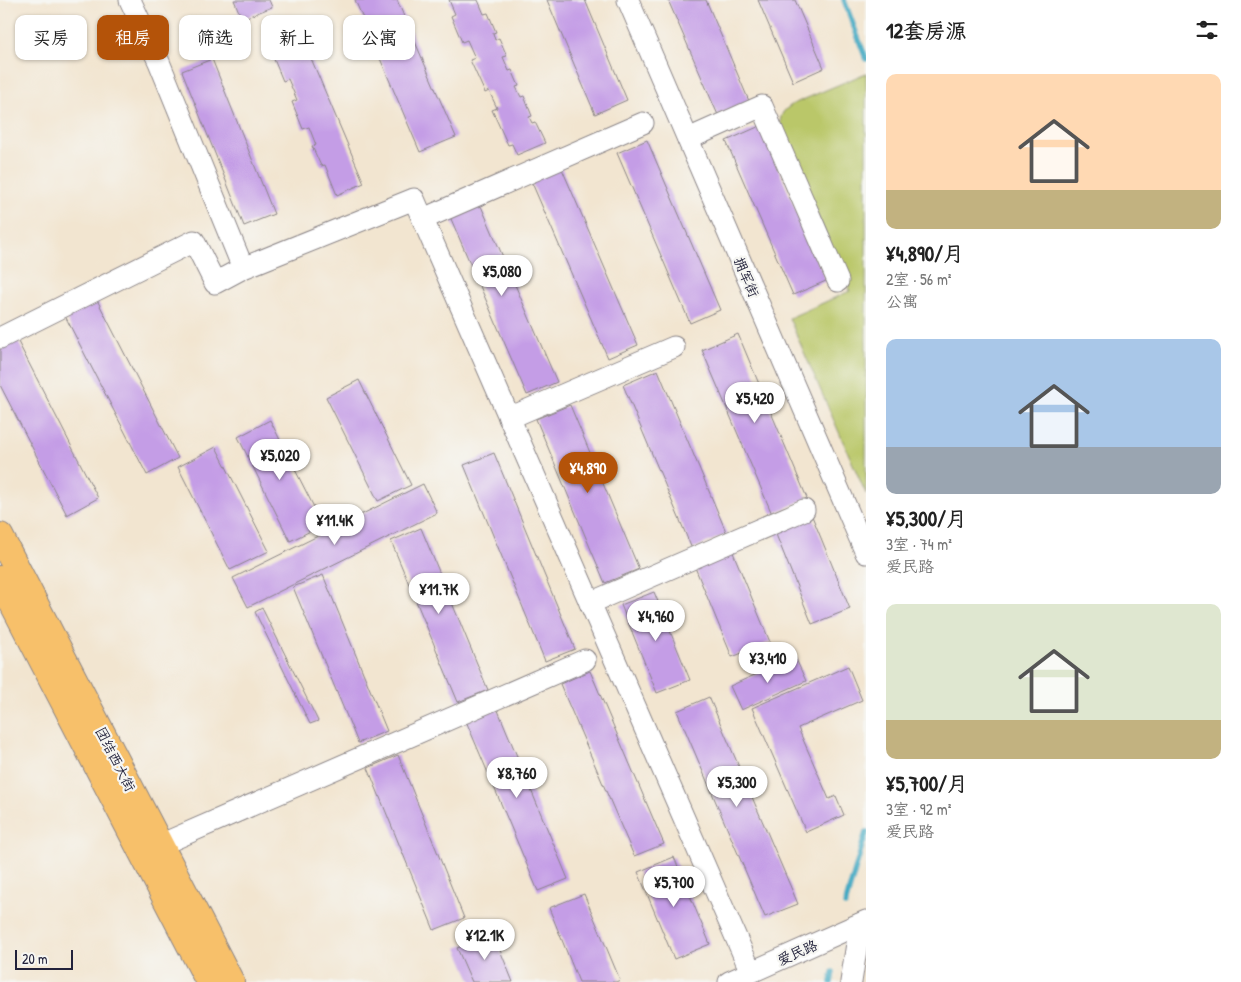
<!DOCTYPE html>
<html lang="zh">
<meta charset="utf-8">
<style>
body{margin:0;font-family:"Patrick Hand","LXGW WenKai TC",sans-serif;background:#f6f6f6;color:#222;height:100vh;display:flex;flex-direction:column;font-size:19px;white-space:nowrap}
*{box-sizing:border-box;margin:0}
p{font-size:16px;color:#767676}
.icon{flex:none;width:28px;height:28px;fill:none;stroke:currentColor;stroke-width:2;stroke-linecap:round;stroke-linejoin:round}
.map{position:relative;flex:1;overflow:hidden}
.side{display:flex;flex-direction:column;background:#fff;width:375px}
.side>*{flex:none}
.hud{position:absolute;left:15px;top:15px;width:475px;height:45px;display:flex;gap:10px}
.scale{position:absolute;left:15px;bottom:12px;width:58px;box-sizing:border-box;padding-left:5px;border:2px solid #22223b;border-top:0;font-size:14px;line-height:18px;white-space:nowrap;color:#22223b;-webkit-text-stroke:4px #f6f6f2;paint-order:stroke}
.price{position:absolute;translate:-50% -42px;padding:0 11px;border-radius:18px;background:#fff;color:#222;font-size:16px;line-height:32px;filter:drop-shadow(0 1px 2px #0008)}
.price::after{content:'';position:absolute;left:50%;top:30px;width:15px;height:11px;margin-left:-8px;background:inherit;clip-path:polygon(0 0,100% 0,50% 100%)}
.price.active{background:#b45309;color:#fff}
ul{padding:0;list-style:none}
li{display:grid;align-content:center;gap:10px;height:265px;padding:0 20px}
li span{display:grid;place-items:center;height:155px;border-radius:10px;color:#555}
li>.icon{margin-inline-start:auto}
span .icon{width:90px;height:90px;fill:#fffc;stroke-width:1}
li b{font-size:21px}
h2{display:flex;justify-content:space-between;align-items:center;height:60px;padding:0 20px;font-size:21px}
.tag{padding:0 18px;border-radius:10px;background:#fff;box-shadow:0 1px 4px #0004;font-size:18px;line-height:45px}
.tag.active{background:#b45309;color:#fff}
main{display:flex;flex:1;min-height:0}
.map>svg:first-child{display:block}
</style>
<main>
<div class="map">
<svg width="866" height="982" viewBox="0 0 866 982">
<rect width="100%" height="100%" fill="#f6f6f2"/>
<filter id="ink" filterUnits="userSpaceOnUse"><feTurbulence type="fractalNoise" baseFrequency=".02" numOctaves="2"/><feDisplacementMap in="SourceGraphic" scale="10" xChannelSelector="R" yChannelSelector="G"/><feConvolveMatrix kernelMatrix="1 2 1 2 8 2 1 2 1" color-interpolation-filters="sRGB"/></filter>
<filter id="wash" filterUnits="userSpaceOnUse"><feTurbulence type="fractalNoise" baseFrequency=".0096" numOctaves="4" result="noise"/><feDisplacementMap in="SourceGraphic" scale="20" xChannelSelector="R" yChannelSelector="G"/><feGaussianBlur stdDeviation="1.12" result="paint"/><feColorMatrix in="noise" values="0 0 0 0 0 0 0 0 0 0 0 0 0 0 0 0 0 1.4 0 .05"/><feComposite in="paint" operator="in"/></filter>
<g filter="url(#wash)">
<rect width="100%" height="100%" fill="#f2e5d0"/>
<path fill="#bac769" stroke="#6e7452" d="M866,73V494L789,318L850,291L780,129C780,115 781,112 793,104Z"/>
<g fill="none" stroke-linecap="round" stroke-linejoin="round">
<g stroke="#44aac3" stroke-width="5.5">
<path d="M844,0L866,59"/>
<path d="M845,905L866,832"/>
<path d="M831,982L833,972"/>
</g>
</g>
<g id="blocks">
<g fill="#c49de6">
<path d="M234,0H269L272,7L242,19Z"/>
<path d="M355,0H397L456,137L420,152Z"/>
<path d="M449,0H478L484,14L488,13L496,32L493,33L495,40L499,38L507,56L503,57L509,71L512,70L519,86L516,87L521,97L524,96L532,116L529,117L532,123L535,122L545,143L517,155L512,144L508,145L492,110L497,108L489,91L485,93L470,60L475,58L467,40L462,42L451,16L455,14Z"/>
<path d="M547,0H585L627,100L595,114Z"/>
<path d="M668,0H706L749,101L718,115Z"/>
<path d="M758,0H795L824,68L793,82Z"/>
<path d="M296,23L364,183L337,195L325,165L321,166L312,146L316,145L309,127L303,129L292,102L297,100L288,79L283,81L273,57L278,55L273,43L269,45L265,36Z"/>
<path d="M212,59L274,214L244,226L182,71Z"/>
<path d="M760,126L826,281L793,295L726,141Z"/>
<path d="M647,140L720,310L690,323L617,153Z"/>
<path d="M559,162L638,345L608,358L529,176Z"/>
<path d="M478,199L557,382L527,395L448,212Z"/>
<path d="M95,296L178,458L147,475L63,312Z"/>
<path d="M738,334L807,498L772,514L702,350Z"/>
<path d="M15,336L98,498L67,515L0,385V344Z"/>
<path d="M658,370L727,534L692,549L623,385Z"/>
<path d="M359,380L411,485L378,501L326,397Z"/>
<path d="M570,405L639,569L605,583L536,419Z"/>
<path d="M270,420L323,525L290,541L238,437Z"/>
<path d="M216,447L269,551L230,570L178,467Z"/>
<path d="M494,453L575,649L545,661L464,465Z"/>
<path d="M423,484L437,513L248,607L233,578Z"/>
<path d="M812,516L850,609L812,624L775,532Z"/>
<path d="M421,528L488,690L458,702L391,541Z"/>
<path d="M732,550L770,642L732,657L694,565Z"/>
<path d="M323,575L387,731L358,743L293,587Z"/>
<path d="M654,592L690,680L657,693L621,605Z"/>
<path d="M262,608L318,721L310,724L255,612Z"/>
<path d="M795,657L806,681L741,710L730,686Z"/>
<path d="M848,666L862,700L798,728L829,799L836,796L844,815L806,832L752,708Z"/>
<path d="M590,671L664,844L634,856L560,684Z"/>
<path d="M709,697L798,904L765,917L677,711Z"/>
<path d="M497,708L568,879L538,891L466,721Z"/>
<path d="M398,755L464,918L434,930L368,768Z"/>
<path d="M674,857L710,944L674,959L638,872Z"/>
<path d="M584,894L620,980L616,982H579L549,908Z"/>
<path d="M493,933L513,982H472L457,948Z"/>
</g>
</g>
</g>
<g filter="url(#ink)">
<use href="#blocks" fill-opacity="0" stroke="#8a8486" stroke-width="1"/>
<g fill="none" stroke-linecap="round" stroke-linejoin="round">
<g stroke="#8a8486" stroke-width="23">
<g id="minor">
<path d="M130,0L159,62L243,268"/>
<path d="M628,0L866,553"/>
<path d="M688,139L762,106L838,281"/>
<path d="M423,219L643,123"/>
<path d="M0,338L194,241L215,283L243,268L414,199L751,972"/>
<path d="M509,418L674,347"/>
<path d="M590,603L804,510"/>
<path d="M160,845L585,660"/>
<path d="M729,982L866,921"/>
<path d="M851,982L860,924"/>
</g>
</g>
<g stroke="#8a8486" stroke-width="28">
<g id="major">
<path d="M0,536L231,982"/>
<path d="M0,579L209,982"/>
</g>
</g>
<use href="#minor" stroke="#fff" stroke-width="21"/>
<use href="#major" stroke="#f7c06b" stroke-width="26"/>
</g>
</g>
<g text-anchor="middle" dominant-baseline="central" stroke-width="4.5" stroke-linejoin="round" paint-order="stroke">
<g font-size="14" fill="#22223b" stroke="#f6f6f2">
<text transform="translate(747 277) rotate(67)">拥军街</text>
<text transform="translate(116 759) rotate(63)">团结西大街</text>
<text transform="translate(797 952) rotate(-24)">爱民路</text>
</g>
</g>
</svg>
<div class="scale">20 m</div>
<b class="price" style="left:502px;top:297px">¥5,080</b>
<b class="price" style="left:755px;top:424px">¥5,420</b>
<b class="price" style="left:280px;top:481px">¥5,020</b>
<b class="price active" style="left:588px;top:494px">¥4,890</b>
<b class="price" style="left:335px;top:546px">¥11.4K</b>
<b class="price" style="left:439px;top:615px">¥11.7K</b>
<b class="price" style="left:656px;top:642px">¥4,960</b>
<b class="price" style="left:768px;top:684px">¥3,410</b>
<b class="price" style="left:517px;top:799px">¥8,760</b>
<b class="price" style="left:737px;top:808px">¥5,300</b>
<b class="price" style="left:674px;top:908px">¥5,700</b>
<b class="price" style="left:485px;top:961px">¥12.1K</b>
<div class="hud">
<a class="tag">买房</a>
<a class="tag active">租房</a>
<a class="tag">筛选</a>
<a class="tag">新上</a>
<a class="tag">公寓</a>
</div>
</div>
<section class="side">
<h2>12套房源<svg class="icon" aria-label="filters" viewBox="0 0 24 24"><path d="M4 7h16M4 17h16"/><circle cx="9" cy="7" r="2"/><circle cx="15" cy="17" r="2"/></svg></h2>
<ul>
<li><span style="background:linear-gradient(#ffd9b3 75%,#c2b280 0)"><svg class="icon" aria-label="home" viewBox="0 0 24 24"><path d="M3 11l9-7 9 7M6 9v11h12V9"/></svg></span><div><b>¥4,890/月</b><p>2室 · 56 m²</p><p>公寓</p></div></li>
<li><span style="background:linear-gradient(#a9c7e8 70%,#9aa5b1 0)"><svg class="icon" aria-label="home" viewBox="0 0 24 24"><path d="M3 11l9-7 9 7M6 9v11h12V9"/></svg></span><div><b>¥5,300/月</b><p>3室 · 74 m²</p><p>爱民路</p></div></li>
<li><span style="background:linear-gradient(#dfe7d0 75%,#c2b280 0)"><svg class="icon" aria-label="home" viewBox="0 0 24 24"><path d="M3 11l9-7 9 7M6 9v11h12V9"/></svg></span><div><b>¥5,700/月</b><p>3室 · 92 m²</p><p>爱民路</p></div></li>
</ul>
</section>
</main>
